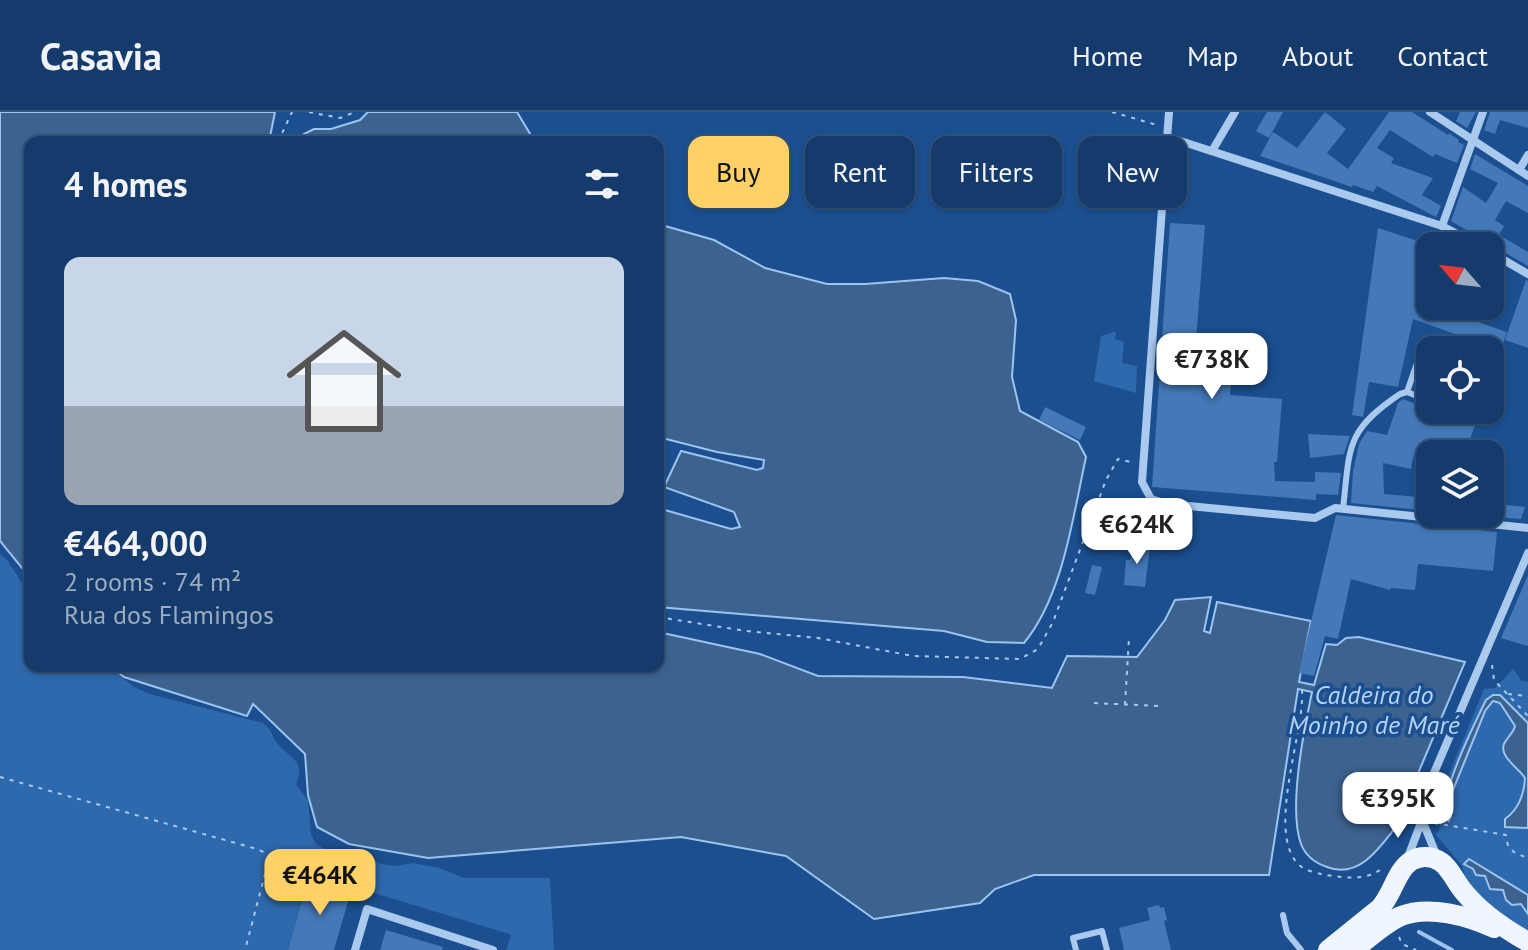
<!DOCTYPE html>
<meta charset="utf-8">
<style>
body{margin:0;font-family:"PT Sans",sans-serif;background:#1d4271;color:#f1f3f6;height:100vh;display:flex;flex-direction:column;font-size:30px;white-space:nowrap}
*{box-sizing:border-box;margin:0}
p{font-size:26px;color:#9dadc1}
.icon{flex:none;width:44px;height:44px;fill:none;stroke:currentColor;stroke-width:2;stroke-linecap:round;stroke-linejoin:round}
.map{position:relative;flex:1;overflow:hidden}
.drawer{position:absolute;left:24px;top:24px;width:640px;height:536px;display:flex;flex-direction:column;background:#143b6b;border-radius:16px;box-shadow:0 2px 6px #0004,0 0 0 2px #33557e}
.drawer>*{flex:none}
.hud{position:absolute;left:688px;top:24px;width:720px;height:72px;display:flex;gap:16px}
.needle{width:52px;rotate:298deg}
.tools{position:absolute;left:1416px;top:120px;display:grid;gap:16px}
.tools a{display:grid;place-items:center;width:88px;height:88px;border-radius:16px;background:#143b6b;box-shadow:0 2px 6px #0004,0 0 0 2px #33557e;font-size:40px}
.price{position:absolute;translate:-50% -68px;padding:0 18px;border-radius:16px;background:#fff;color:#222;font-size:26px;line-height:52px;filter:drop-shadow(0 2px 4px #0008)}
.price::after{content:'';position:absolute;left:50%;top:48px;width:24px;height:18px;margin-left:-12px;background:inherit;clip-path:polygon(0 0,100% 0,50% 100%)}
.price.selected{background:#ffd166;color:#111}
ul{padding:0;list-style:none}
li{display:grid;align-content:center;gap:16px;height:424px;padding:0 40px}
li span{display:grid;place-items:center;height:248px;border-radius:16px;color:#555}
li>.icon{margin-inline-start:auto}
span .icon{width:144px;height:144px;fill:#fffc;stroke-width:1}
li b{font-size:34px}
h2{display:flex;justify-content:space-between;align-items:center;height:96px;padding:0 40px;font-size:34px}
.chip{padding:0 28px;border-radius:16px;background:#143b6b;box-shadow:0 2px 6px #0004,0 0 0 2px #33557e;font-size:28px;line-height:72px}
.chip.selected{background:#ffd166;color:#111}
header{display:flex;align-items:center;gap:48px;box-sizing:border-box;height:112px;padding:0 40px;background:#143b6b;border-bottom:2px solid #33557e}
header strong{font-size:38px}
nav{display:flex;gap:44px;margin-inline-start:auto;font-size:28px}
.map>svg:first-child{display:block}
</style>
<header>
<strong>Casavia</strong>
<nav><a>Home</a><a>Map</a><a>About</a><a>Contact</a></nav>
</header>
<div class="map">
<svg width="1528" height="838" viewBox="0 0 1528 838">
<rect width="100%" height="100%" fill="#1b4f8f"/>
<g fill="#2e69ad">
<path d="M1113,220L1116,221L1115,227L1124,230L1122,251L1137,254L1136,281L1094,269L1101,224Z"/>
<path d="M1162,408L1173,414L1172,438L1154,434Z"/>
<path d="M0,442L7,448L30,483V554H107L134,575L150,582L263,611C273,619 271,623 277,631C291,648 306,648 296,673L308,688L311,722L316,732L325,737L369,745L381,752L396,754L413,751L439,756L464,766H550L554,838H506L511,824L509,822L374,781L362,782L310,766L288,838H0Z"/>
<path d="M1513,557L1522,569L1528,570V819L1491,796L1468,772L1461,752L1435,722L1439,719L1440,711L1435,696L1484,577L1495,576Z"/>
</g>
<g fill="#3c6290" stroke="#9cc4f0" stroke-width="2">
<path d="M0,0H275L269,30H30V466L0,429Z"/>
<path d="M368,0H517L535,30H284L283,27L298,25L314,17H331L360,8Z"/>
<path d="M658,112L714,128L765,156L827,172H865L944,166L978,169L1010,182L1016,208L1012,265L1020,299L1078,330L1086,345C1073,404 1063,484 1024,531L987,530L944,519L658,495V396L731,417L740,415L734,400L664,375L681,339L757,358L763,356L764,348L717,340L658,325Z"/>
<path d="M1211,485L1204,519L1210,521L1217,490L1311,509L1299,570L1314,573L1326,532L1337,533L1346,526L1359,525L1465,550L1395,716C1379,737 1358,767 1327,755C1315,751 1306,745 1301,732C1288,696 1304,618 1312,580L1298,577L1269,763H1034L995,777L980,791L874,807L786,744L681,725L428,746L349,732L317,715L308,683L305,642L253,592L247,604L124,565L110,554H658V520L760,542L818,564L963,565L1052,576L1067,544L1137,545L1165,508L1175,488Z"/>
<path d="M1493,583H1500L1528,611V716L1505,715V707C1519,697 1524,683 1525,666C1519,656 1499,645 1504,632C1507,625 1513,622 1515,614L1500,591L1493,589L1485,599L1451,683L1447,697L1451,704L1449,709L1445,707C1440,680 1473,615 1486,588Z"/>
<path d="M1469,747L1528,783V802L1521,792L1512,793L1506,788L1503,778L1490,777L1485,764L1476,763L1473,757L1464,752Z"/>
</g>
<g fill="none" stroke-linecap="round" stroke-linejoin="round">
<path stroke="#9cc4f0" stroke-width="4" d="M1419,820L1452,838"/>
</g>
<g fill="#4478b7">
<path d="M1267,0H1283L1269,26L1256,19Z"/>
<path d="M1325,0L1346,17L1327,41L1348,57L1389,0H1412L1448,23L1449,21L1459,28L1458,30L1464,33L1457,51L1435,42L1433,45L1390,18L1377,36L1394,46L1391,51L1433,66L1422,83L1441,94L1436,105L1377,74L1373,80L1353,73L1352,75L1260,44L1273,20L1297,36Z"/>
<path d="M1460,0H1476L1467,16L1456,9Z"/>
<path d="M1490,0H1528V16L1500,8L1495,22L1484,18Z"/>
<path d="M1475,42L1528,74V101L1506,89L1495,108L1504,114L1499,123L1528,140V154L1451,109L1463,75L1486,91L1498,71L1470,57Z"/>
<path d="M1170,111L1205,113L1196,228L1216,229L1215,236L1234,237L1230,283L1282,287L1277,350H1274L1275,369L1315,370V360L1341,361L1338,383L1316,382V388L1152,375Z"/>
<path d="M1378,116L1430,133V142L1416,194H1431L1507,220L1492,264L1490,238H1462L1466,226L1413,207L1398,275L1369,270L1363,305L1352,303Z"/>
<path d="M1526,168L1528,169V236L1505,228Z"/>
<path d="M1403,287L1430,298H1480L1465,342H1430V348L1413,345L1411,357L1383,351L1384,382L1430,386V399L1351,391L1353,359L1359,332L1367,319L1387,323L1398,291Z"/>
<path d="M1045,295L1086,315L1080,328L1039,308Z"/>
<path d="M1308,322L1350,324L1344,342L1310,346Z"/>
<path d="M1490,391L1525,395L1521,407L1461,402H1490Z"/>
<path d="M1336,403L1497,420L1493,459L1418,452L1415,478L1391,476L1390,478L1351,467L1338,527L1325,524L1314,564L1299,561Z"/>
<path d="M1134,431L1150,434L1145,475L1124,473L1126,448H1130Z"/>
<path d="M1092,453L1102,455L1095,483L1085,481Z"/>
<path d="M1528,463V534L1501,526Z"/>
<path d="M309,766L351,779L334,838H288Z"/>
<path d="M1159,793L1160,796L1164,795L1167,808L1164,809L1171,838H1124L1119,816L1150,808L1147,796Z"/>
<path d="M386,818L443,835L442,838H380Z"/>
</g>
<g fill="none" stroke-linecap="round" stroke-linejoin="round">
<g stroke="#a9c9ee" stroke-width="2" stroke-dasharray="4 6" stroke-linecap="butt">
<path d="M309,0L340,6L355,0"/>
<path d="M1112,0L1157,13"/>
<path d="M278,30L292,0"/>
<path d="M658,361L664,343"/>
<path d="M658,505L746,519L818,526L913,544L1020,547L1038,537L1053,510L1106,368L1118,347L1134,351"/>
<path d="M1492,553L1494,568L1528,604"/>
<path d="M1302,578C1305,620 1266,718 1298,752C1305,759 1317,761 1326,763C1348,766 1367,769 1384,755"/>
<path d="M1508,582L1528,584"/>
<path d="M1094,591L1158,594"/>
<path d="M1125,593L1129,526"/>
<path d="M0,665L257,737L270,743L245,838"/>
<path d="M1434,711L1506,723L1508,734L1515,741L1528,746"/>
<path d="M1399,825L1402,832L1416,838"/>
</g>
<g stroke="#a9c9ee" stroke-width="6">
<path d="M1407,280L1425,228L1448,238"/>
<path d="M1343,397C1350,335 1345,319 1400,282L1407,280L1430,289"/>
<path d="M1283,803L1287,821L1301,838"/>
<path d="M1076,838L1073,826L1102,819L1107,838"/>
</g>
<g stroke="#a9c9ee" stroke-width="8">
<path d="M1169,0L1142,370L1151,387L1168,392L1315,406L1335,396L1528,416"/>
<path d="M1430,0L1528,64"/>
<path d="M1168,25L1442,114L1480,134"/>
<path d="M1212,39L1235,0"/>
<path d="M1519,58L1528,43"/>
<path d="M1442,114L1483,0"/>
<path d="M1490,140L1528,162"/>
<path d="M1422,708L1436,742"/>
<path d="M1408,745L1422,708L1431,668L1528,441"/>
<path d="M355,838L367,797L493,838"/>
</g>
<g stroke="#f0f6ff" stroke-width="20">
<path d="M1328,838L1380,796C1393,782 1396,759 1411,749C1421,743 1432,744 1441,750C1451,757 1456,771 1464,780C1481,801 1505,817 1528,830"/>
<path d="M1354,838C1369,826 1383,812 1401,804C1429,793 1468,804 1494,816"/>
</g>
</g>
<g text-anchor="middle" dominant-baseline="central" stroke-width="7" stroke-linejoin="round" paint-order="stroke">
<g font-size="26" font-style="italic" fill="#b5d3f5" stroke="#1b4f8f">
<text x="1374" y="582">Caldeira do<tspan x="1374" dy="30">Moinho de Maré</tspan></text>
</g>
</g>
</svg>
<div class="tools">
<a><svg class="needle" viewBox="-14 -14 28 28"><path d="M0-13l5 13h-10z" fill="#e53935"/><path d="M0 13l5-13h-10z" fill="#9dadc1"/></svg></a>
<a><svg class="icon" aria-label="locate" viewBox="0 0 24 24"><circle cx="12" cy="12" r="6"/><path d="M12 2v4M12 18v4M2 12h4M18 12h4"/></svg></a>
<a><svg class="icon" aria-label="layers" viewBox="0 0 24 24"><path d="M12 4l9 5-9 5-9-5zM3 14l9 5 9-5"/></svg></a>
</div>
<b class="price" style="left:1212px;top:289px">€738K</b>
<b class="price" style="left:1137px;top:454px">€624K</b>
<b class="price" style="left:1398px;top:728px">€395K</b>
<b class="price selected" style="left:320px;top:805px">€464K</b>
<div class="hud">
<a class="chip selected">Buy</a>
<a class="chip">Rent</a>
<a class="chip">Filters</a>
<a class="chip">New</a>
</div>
<section class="drawer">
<h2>4 homes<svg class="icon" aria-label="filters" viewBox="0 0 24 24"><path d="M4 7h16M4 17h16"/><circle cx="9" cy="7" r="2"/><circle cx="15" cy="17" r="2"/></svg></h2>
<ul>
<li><span style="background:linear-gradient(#c9d6e8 60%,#9aa5b1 0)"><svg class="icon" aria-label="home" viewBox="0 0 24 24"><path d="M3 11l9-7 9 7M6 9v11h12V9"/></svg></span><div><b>€464,000</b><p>2 rooms · 74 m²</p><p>Rua dos Flamingos</p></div></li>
</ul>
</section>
</div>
